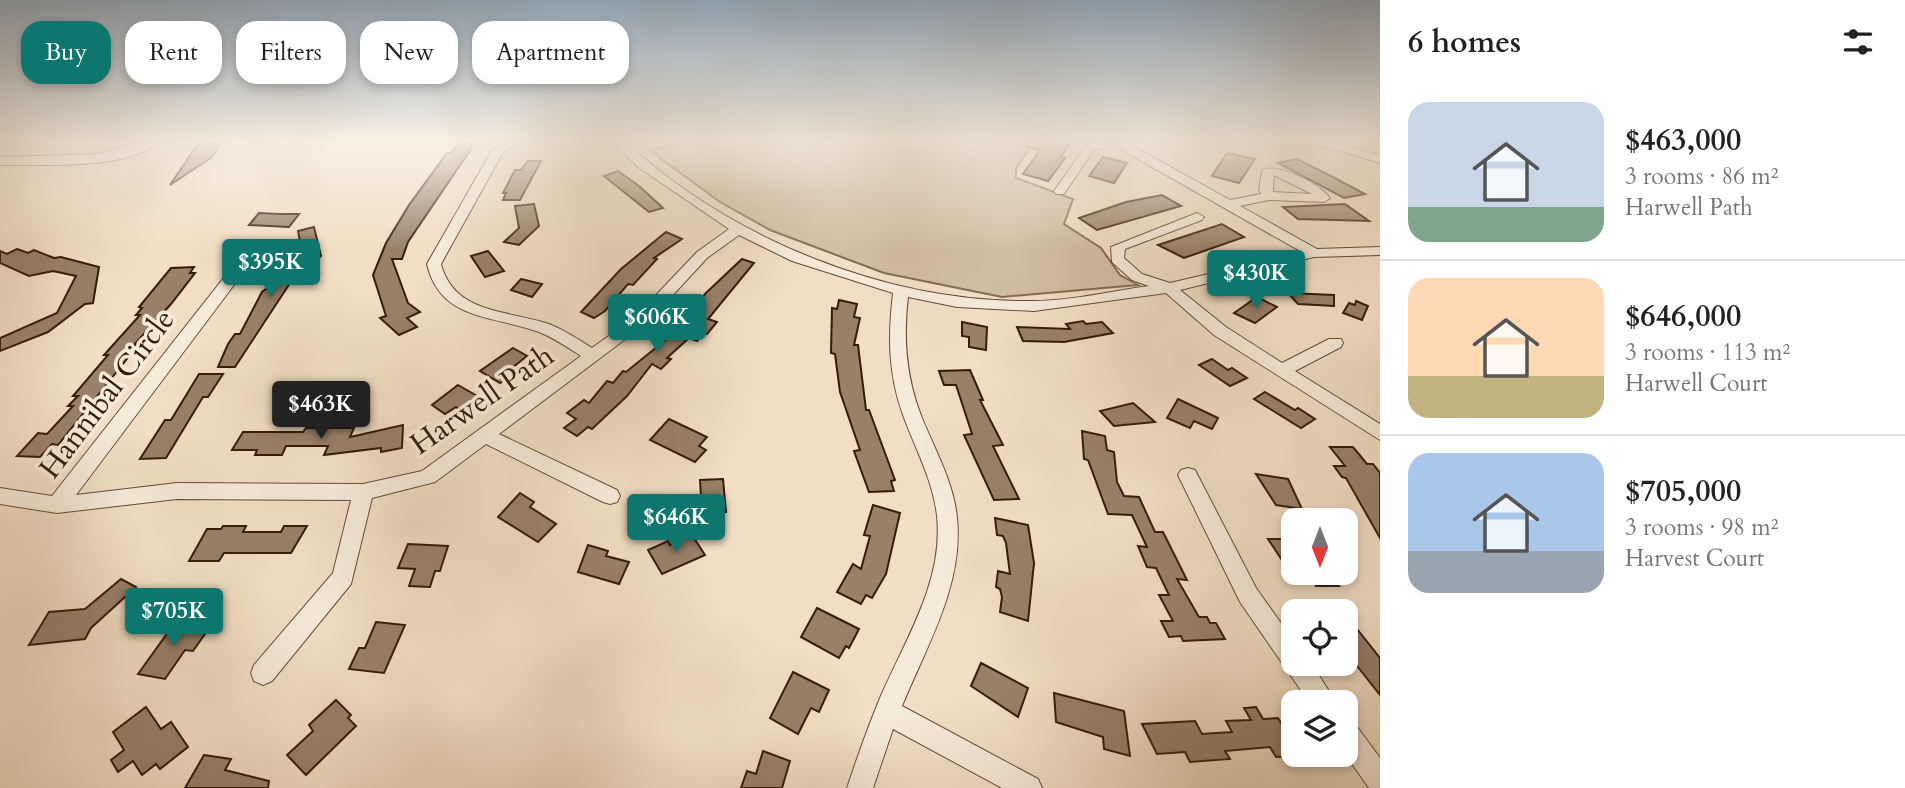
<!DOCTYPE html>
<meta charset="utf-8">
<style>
body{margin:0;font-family:Cardo,serif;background:#f2f2f2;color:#202124;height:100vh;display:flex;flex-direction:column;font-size:26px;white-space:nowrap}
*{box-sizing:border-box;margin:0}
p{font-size:23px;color:#757577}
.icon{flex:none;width:38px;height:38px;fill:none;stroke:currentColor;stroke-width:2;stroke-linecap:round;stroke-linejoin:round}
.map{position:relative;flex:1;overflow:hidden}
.details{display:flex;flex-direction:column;background:#fff;width:525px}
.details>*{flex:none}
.hud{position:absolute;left:21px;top:21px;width:665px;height:63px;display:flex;gap:14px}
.needle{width:46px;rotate:180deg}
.controls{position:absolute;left:1281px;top:508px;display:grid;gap:14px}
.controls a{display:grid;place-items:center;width:77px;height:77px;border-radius:14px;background:#fff;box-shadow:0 4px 10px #0003;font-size:35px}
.price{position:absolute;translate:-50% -60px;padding:0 16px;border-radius:7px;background:#0f766e;color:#fff;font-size:23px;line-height:46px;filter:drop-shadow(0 2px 4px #0008)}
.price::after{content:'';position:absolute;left:50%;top:42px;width:21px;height:16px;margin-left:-10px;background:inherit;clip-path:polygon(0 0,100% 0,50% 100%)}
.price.on{background:#222;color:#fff}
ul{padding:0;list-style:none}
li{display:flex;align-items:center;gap:21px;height:175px;padding:0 28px}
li+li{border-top:2px solid #e0e0e0}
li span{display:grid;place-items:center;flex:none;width:196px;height:140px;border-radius:21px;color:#555}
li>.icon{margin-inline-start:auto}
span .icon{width:84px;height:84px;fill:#fffc;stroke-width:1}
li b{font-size:30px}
h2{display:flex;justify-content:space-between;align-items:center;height:84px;padding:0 28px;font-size:30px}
.tag{padding:0 24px;border-radius:21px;background:#fff;box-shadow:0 4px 10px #0003;font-size:24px;line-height:63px}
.tag.on{background:#0f766e;color:#fff}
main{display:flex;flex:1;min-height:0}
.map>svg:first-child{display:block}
</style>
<main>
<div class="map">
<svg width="1380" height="788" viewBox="0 0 1380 788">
<rect width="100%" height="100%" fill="#f1dec4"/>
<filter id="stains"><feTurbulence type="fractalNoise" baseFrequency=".00286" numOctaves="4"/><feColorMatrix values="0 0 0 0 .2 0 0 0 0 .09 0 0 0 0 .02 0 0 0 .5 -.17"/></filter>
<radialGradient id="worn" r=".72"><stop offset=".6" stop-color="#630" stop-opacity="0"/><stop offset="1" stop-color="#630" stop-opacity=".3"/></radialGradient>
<path fill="#d1bda4" stroke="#846c56" stroke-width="2" d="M697,141H1035L1016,168V178L1073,199L1064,224L1101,248L1120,275L1138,285L1002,297L884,273L770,230L720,202L649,150Z"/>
<g fill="#98806a" stroke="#371b09" stroke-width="2">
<path d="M200,141L220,145L212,157L170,185Z"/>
<path d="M1021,141H1071L1061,157L1065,158L1048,181L1023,174L1040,150L1021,145Z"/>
<path d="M460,142L473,143L469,149H471L408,242L402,259H392L408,303L420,312L407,318L417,327L399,335L380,318L386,316L373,275L386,243L409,205L447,153H451Z"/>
<path d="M1227,153L1255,159L1239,183L1212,176Z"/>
<path d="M1103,157L1127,163L1114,183L1089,176Z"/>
<path d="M1297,159L1331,176L1365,194L1344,198L1278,163Z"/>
<path d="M528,161H541L520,200H503L506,193H503L515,170H521Z"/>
<path d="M618,171L639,186L663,208L649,212L604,176Z"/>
<path d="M1162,195L1181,206L1097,230L1079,218L1126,202Z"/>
<path d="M534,204L539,226L519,245L504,242L519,228L515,206Z"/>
<path d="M1345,204L1369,221L1298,219L1283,207Z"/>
<path d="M259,213L279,214H299L289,227L249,225Z"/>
<path d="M1222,224L1244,237L1184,258L1158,245Z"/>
<path d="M314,227L321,256L299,275L296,274L235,367H218L228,344L235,334H240L262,292L287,273L284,272L291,266L288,265L302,252L298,231Z"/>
<path d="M666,232L682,239L654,258L657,259L633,285L628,284L605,311L594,318L581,312L621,269Z"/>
<path d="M17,249L28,253L34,250L54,258L61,257L99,267L93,303L85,304L48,332L0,351V338L57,313L76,276L53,271L29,276L0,263V251L7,254Z"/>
<path d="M488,251L504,271L485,277L471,256Z"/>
<path d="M742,259L754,263L708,319L717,322L707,334L704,333L697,341L689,338L667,358L671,359L661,369L652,364L627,396L592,429L588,427L577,436L564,428L576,419L567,413L584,400L589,403L607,381L613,383L623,371L626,372L668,338L706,293Z"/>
<path d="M194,267L190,273H195L171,304L134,345H138L58,445L52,444L40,457L17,456L38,433L47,434L73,406H68L78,396H73L108,355H104L140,315H136L142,308L139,307L171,268Z"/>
<path d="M521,279L542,284L532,297L511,290Z"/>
<path d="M1288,293L1334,295V306L1298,304Z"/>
<path d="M1257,297L1277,307L1255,323L1234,313Z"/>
<path d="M839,300L857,304L854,317L860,318L854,345H858L866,410H869L895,480L891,481L894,491L869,492L854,451L860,450L840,392L835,354L831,353L832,308L837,309Z"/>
<path d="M1356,301L1368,306L1362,320L1343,313L1349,303L1355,305Z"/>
<path d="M1083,321L1086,324L1102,322L1113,333L1064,342L1023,341L1017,327L1070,329L1066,324Z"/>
<path d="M962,322L987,327L986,350L969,347V337L962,336Z"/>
<path d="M513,348L527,356L507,372L512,375L500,383L480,371Z"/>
<path d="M1212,359L1228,370L1232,368L1247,378L1230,386L1199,365Z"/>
<path d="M970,370L983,400H980L1003,445L993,446L1019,499L994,500L964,435L972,434L956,385H944L939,371Z"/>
<path d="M199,374H223L208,397H203L166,458L140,459L165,420H171Z"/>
<path d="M458,385L479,397L460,410L456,407L445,414L432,405Z"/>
<path d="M1265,392L1295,410L1298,408L1315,419L1301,428L1254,399Z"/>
<path d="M1178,399L1218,418L1212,429L1194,421L1190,428L1167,418Z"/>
<path d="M1133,403L1155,422L1114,426L1100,411Z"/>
<path d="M669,419L707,437L699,446L706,450L695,462L650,440Z"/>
<path d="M403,425L402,448L381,452V448L324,455L328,446H286L282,455H255L257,450H232L243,432H303L306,428H354L350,437Z"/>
<path d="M1082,431L1105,436L1107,450L1114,452L1117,482L1124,496L1139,497L1155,532H1163L1187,580L1177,579L1199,617H1207L1210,623H1216L1225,639L1183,641L1181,636L1169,637L1161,621H1173L1159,595H1169L1156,568L1147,567L1138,546L1147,547L1132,515L1108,514L1088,460L1084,459Z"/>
<path d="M1330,447H1353L1367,464H1373L1380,473V538L1346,478L1342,477L1334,466H1345Z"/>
<path d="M1256,474L1288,479L1302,509L1276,505Z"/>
<path d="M723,479L726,512L702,513L700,480Z"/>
<path d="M520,493L534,502L530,507L556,524L538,542L498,517Z"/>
<path d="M873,505L900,513L886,574L872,598L866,595L861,604L837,592L853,564L861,569L870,536L864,535Z"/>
<path d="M995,518L1028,525L1034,563L1028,621L1000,612L1002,597L1000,589L996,587L998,571L1010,574L1006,543L1003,536L997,535Z"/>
<path d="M223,526H246L243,532H281L284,526H307L291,553H224L219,561H189L207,529H221Z"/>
<path d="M692,535L705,555L662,574L648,550L668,541L670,545Z"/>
<path d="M1268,539H1293V560H1282Z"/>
<path d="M408,544L448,546L440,571H435L430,587L409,586L415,569L398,568Z"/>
<path d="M588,545L608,551L606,556L629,562L619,584L578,572Z"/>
<path d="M1307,572H1329L1339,586H1316Z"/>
<path d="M121,579L136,587L91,628L85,639L29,645L49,612L85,609Z"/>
<path d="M817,608L859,629L849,648L846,646L839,658L801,637Z"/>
<path d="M1346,615L1380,658V695L1346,652Z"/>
<path d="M190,620L212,624L193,651L185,650L165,679L138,674L174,624L186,627Z"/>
<path d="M376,622L405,625L384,673L349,669L359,648H365Z"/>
<path d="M981,663L1028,688L1018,717L971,686Z"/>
<path d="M793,672L829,690L819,712L811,708L798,734L770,718Z"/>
<path d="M1054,693L1124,711L1130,756L1104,749L1103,737L1056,722Z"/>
<path d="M336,700L351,715L348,718L356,726L306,775L287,755L313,731L309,725Z"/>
<path d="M146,707L161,729L171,722L188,747L160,769L156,764L142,775L133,761L118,772L111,760L124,750L113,732Z"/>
<path d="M1256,707L1263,719L1278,718L1293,744V756L1276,757L1270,747L1225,751L1230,759L1190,762L1185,752L1157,754L1142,724L1195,721L1202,734L1232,732L1226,721L1251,720L1244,708Z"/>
<path d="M763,751L790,761L782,788H741L747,771L756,774Z"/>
<path d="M204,755L231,759L225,770L269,781L268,788H185Z"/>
</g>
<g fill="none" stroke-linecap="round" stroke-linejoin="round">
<g stroke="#664c38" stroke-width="2">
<g id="street">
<path d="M145,141H161C126,171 44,164 0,165V157L99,154Z"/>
<path d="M504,141H517L502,154L441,264C454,314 507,310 549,324C564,330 578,339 592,348L636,316L697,252L729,229L638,167L611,141H624C731,239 886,303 1033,301C1071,301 1111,291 1149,286L1132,280L1112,262L1111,247L1197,213L1204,217L1202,220L1125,249L1124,258L1142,274L1170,283L1302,252L1113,145L1093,151L1064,194H1056L1054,191L1085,147L1101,141H1124L1230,200L1261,194L1259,190L1262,171C1276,161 1321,185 1330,198L1324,202L1269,200L1240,206L1317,249L1380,247V255L1314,257L1180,290L1226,327L1282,363L1329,339H1341L1343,343L1341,347L1295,371L1380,424V440L1214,335L1166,293L1034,311L957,307L908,297C903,339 906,378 922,418C935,450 954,483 957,518C964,585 926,647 902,706L1038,779L1042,788H1002L893,729L873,788H847C857,758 868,727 880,698C905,640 944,581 937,516C933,480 915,448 903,415C888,374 888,336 893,293L792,261L739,235L707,258L648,322L499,434L617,490L620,496L617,502L610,504L603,502L486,444L435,482L372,498L351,584L272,681L263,685L254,681L251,673L254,665L333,573L351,500L177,499L57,513L0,504V488L52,496L248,247H258V253L76,495L177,483L363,484L422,471L581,356C567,347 554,338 539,332C493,315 440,321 427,264L491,152ZM1274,175L1312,194L1273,192Z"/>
<path d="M1280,141H1330L1380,155V163L1327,147L1286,144Z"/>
<path d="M1188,468L1195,470L1256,588L1293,640V663H1311L1336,702H1309L1240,602L1178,475L1181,470Z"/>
<path d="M1346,720L1355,724L1380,758V788H1369L1345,754Z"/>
</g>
</g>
<use href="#street" fill="#f6ead9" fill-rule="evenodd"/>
</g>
<linearGradient id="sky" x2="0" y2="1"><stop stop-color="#92aac0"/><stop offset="0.56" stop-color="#f9f0e4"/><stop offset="1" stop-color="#f9f0e4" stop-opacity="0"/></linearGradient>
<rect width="1380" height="251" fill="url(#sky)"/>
<g text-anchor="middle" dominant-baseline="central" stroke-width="7" stroke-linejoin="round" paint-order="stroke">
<g font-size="30" fill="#371b09" stroke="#f6ead9">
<text transform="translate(107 394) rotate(-53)">Hannibal Circle</text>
<text transform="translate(482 400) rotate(-35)">Harwell Path</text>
</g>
</g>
<rect width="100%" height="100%" filter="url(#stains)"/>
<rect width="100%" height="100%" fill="url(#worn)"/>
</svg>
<div class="controls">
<a><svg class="needle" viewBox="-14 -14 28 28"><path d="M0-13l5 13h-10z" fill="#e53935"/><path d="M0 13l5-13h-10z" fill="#757577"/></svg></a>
<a><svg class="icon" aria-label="locate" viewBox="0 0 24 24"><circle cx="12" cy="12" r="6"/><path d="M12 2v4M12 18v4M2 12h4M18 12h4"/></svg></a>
<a><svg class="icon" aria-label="layers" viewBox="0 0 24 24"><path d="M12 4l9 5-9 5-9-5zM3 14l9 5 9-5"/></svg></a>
</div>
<b class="price" style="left:271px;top:299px">$395K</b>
<b class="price" style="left:1256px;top:310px">$430K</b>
<b class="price" style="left:657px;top:354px">$606K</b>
<b class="price on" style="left:321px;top:441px">$463K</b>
<b class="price" style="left:676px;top:554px">$646K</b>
<b class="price" style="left:174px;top:648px">$705K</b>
<div class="hud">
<a class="tag on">Buy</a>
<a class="tag">Rent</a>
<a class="tag">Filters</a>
<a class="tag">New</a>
<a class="tag">Apartment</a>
</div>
</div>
<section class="details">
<h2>6 homes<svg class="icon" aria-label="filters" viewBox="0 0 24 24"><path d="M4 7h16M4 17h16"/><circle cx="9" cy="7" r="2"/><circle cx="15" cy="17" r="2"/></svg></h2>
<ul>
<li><span style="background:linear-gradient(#c9d6e8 75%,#7fa58c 0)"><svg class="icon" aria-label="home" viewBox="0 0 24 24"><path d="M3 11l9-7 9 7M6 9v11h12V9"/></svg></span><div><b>$463,000</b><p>3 rooms · 86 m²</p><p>Harwell Path</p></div></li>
<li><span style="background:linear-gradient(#ffd9b3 70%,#c2b280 0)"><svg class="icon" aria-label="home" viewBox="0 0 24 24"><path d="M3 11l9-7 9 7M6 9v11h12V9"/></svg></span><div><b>$646,000</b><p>3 rooms · 113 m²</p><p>Harwell Court</p></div></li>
<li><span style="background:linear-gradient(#a9c7e8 70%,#9aa5b1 0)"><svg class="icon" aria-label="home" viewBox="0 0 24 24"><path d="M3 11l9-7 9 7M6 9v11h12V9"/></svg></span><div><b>$705,000</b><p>3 rooms · 98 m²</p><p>Harvest Court</p></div></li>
</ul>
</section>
</main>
